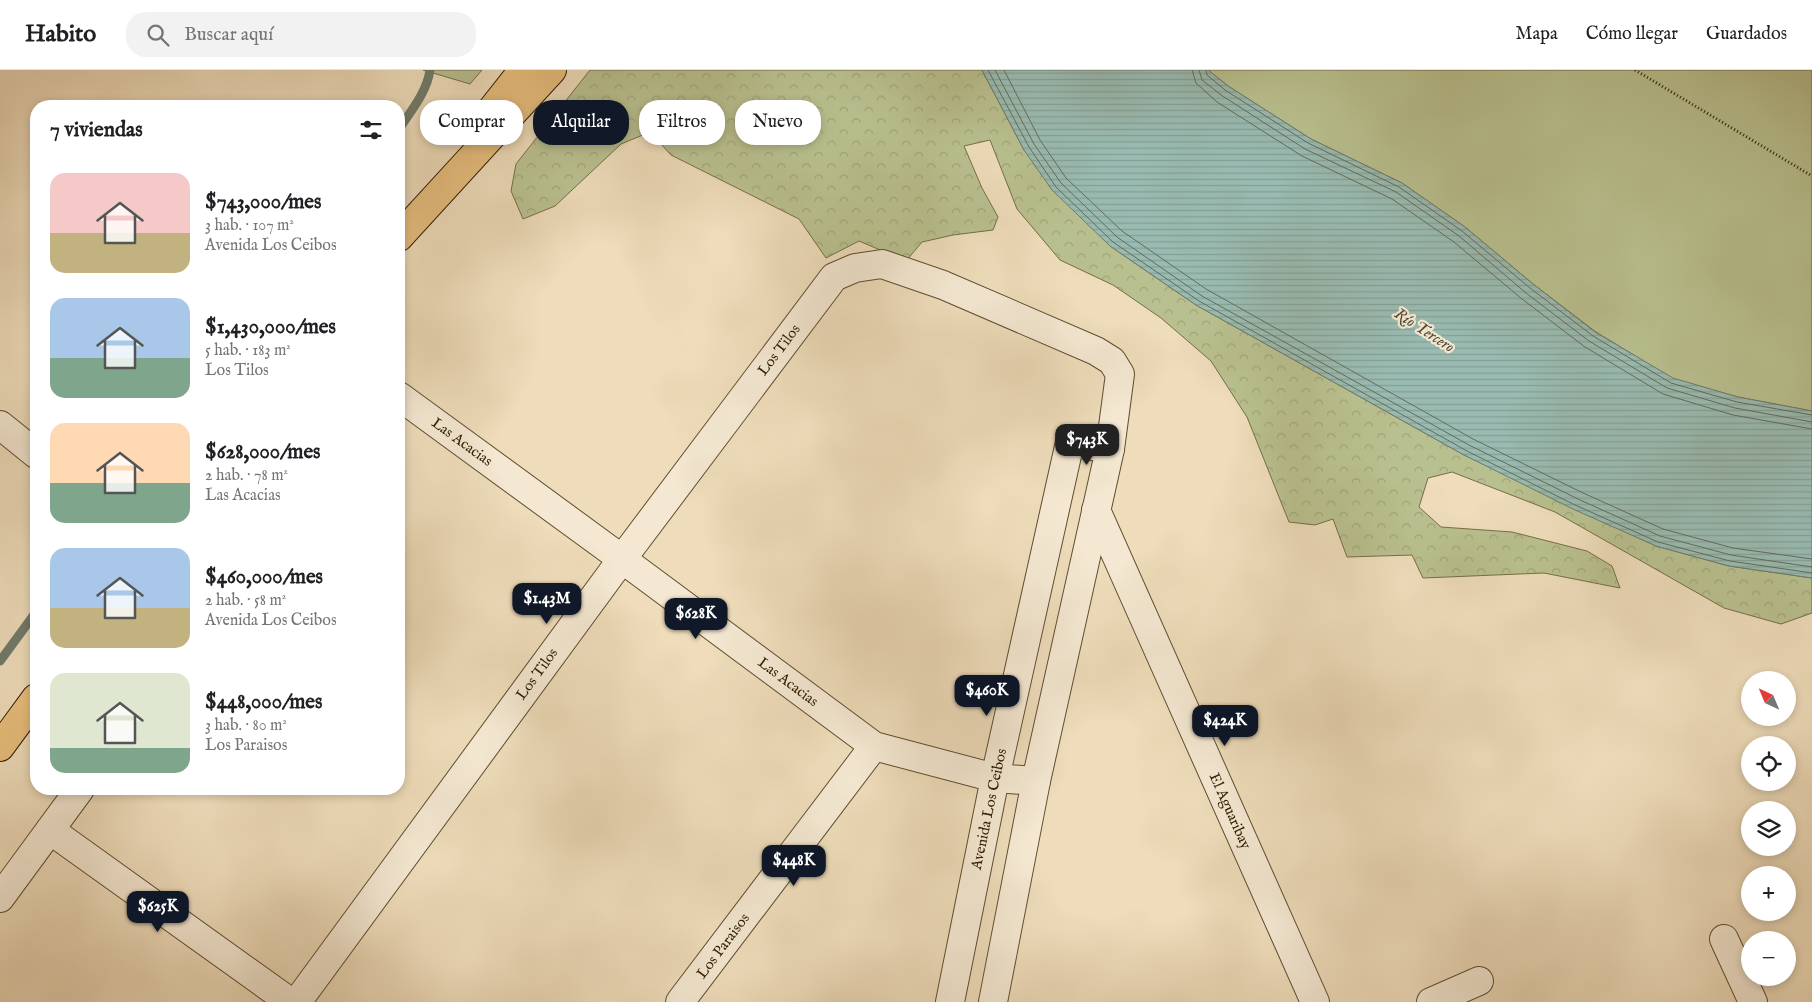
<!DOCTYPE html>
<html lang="es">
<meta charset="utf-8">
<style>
body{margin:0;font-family:"IM FELL English",serif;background:#f2f2f2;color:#202124;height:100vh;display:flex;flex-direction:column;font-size:19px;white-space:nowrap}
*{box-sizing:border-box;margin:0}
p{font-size:16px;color:#757577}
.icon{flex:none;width:28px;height:28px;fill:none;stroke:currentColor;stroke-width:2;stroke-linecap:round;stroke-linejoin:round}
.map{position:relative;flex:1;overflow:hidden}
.sheet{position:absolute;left:30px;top:30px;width:375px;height:695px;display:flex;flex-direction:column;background:#fff;border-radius:20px;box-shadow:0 2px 8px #0003}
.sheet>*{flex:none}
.hud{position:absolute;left:420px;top:30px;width:475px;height:45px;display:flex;gap:10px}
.needle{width:32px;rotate:316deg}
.tools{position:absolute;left:1741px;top:601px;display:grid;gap:10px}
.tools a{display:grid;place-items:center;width:55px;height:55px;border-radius:50%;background:#fff;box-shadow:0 2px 8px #0003;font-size:25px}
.price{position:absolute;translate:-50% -42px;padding:0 11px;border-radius:10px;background:#111827;color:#fff;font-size:16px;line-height:32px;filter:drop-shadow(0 1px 2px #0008)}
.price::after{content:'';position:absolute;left:50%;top:30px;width:15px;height:11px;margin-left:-8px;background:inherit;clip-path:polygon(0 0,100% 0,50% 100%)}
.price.on{background:#222;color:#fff}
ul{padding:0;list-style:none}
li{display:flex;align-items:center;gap:15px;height:125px;padding:0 20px}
li span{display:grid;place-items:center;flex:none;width:140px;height:100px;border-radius:15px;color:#555}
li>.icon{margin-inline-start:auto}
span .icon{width:60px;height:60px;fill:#fffc;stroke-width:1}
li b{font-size:21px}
h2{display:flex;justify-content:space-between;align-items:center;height:60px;padding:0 20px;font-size:21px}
.pill{padding:0 18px;border-radius:20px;background:#fff;box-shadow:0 2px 8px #0003;font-size:18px;line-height:45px}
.pill.on{background:#111827;color:#fff}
header{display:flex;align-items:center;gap:30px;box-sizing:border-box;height:70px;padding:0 25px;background:#fff;border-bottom:1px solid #e0e0e0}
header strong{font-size:24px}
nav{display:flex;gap:28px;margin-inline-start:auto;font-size:18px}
.search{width:350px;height:45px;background:#f2f2f2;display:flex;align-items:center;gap:12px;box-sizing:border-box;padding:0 18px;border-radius:20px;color:#757577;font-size:19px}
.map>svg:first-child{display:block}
</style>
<header>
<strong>Habito</strong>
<div class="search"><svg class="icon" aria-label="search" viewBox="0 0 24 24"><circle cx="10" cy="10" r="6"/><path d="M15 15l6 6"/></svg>Buscar aquí</div>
<nav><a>Mapa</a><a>Cómo llegar</a><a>Guardados</a></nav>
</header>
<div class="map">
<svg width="1812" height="932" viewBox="0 0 1812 932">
<defs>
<pattern id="forest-crowns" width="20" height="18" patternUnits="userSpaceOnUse" patternTransform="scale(1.25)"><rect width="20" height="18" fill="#b9c08f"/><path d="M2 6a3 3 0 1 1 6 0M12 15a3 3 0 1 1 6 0" fill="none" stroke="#9fa57a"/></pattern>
<pattern id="water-rules" width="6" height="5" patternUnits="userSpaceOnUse" patternTransform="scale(1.25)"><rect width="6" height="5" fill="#99bbb1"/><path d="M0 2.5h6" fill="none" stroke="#84a097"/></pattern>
</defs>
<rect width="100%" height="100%" fill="#eedcba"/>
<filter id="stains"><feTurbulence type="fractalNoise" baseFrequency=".004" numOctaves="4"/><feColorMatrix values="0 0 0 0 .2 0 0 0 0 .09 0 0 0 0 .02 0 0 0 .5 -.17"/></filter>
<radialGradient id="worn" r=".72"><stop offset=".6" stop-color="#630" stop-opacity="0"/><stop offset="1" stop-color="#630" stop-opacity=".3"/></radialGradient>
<g fill="#b9c08f" stroke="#746e49">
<path d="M423,0H482L470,14Z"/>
<path d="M1208,0H1812V341L1738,327L1673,309L1596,262L1533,214L1465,157L1402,113L1311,69L1228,16Z"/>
</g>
<path fill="url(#forest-crowns)" stroke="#746e49" d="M590,0H982L1024,80L1110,176L1196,235L1464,385L1656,476L1729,496L1812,508V543L1781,554L1724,538L1555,442L1452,402L1428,408L1419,437L1441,457L1512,462L1587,481L1612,496L1620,518L1544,503L1423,508L1412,485L1347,487L1333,449L1315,455L1289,452L1247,347L1211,291L1161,248L1113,215L1060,190L1017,139L990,70L964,76L982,118L998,147L993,160L953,165L922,172L906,191L859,171L826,188L799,149L671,85L650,62L621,74L555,136L523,149L511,121L516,94Z"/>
<path fill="url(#water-rules)" stroke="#6f7c6b" d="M982,0H1208L1228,16L1311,69L1402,113L1465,157L1533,214L1595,262L1673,308L1738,327L1812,341V508L1729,496L1656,476L1573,439L1464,385L1196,235L1110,176L1052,120L1024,80Z"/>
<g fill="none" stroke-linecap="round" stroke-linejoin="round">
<g stroke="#646c5a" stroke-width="1">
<path d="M988,0L1029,77L1056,117L1113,172L1199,231L1467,381L1575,435L1658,472L1730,491L1812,503"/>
<path d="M995,0L1034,74L1061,113L1117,167L1202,226L1469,375L1578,429L1660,466L1731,485L1812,497"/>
<path d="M1004,0L1040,70L1066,108L1122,161L1206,219L1473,369L1581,422L1663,459L1733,478L1812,489"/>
<path d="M1192,0L1196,13L1217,32L1302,86L1392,129L1454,172L1522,229L1585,277L1663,324L1733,345L1812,359"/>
<path d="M1199,0L1202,10L1221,25L1305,79L1396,122L1459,166L1526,223L1589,271L1667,318L1735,338L1812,352"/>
<path d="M1206,0L1207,5L1225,20L1308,73L1399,117L1462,161L1530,218L1593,266L1671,313L1737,332L1812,345"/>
</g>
<g stroke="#6f7c6b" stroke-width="9">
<path d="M399,59C411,41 427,22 430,0"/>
<path d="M0,591L36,542"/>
</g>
<g stroke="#5f4d31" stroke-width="30">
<g id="minor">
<path d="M399,326L622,489L874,676L995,708L1036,711"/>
<path d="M0,355L36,384"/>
<path d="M1096,440L1315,932"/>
<path d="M50,760L290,932"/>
<path d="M0,828L80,719"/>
<path d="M1724,869L1753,932"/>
<path d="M297,932L622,489L834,207L855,198L882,194L943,215L1096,281L1112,291L1120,304L1110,379L1036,711L993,932"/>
<path d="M680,932L874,676"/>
<path d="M950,932L995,708L1070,372L1110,379"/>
<path d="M1431,932L1479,911"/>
</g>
</g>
<g stroke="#2f1d03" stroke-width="30">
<g id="major">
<path d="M482,52L523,0"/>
<path d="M399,167L552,0"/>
<path d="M0,677L36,628"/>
</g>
</g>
<path stroke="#2f1d03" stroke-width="3" stroke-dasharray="1 2.5" stroke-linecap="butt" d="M1635,0L1812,106"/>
<use href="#minor" stroke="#f4e8d2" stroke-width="28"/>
<use href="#major" stroke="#e7be7d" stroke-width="28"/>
</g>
<g text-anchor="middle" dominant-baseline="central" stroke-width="4.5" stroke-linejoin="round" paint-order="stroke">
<g font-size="15" fill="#2f1d03" stroke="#f4e8d2">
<text transform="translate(779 280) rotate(-53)">Los Tilos</text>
<text transform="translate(462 372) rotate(36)">Las Acacias</text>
<text transform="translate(537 604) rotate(-54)">Los Tilos</text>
<text transform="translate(788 612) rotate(37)">Las Acacias</text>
<text transform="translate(989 739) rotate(-78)">Avenida Los Ceibos</text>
<text transform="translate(1230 741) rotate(66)">El Aguaribay</text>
<text transform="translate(723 876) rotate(-53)">Los Paraisos</text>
</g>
<g font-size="16" font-style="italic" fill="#4f4c37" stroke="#f4e8d2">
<text transform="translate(1424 261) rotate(33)">Río Tercero</text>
</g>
</g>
<rect width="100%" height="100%" filter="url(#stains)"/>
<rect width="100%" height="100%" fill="url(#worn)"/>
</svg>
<div class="tools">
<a><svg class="needle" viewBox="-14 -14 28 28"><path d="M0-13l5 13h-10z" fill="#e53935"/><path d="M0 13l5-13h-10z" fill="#757577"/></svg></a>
<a><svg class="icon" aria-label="locate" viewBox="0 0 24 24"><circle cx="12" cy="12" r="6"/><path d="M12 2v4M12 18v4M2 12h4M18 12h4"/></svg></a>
<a><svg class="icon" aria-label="layers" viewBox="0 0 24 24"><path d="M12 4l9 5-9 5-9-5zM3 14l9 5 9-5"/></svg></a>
<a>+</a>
<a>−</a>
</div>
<b class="price on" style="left:1087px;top:396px">$743K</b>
<b class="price" style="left:547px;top:555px">$1.43M</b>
<b class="price" style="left:696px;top:570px">$628K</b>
<b class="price" style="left:987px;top:647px">$460K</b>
<b class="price" style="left:1225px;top:677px">$424K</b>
<b class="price" style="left:794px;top:817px">$448K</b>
<b class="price" style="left:158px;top:863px">$625K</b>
<div class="hud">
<a class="pill">Comprar</a>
<a class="pill on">Alquilar</a>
<a class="pill">Filtros</a>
<a class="pill">Nuevo</a>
</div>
<section class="sheet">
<h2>7 viviendas<svg class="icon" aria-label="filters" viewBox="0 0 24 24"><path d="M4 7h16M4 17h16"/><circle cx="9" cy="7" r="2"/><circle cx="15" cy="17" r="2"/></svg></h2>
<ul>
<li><span style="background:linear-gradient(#f6c9c9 60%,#c2b280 0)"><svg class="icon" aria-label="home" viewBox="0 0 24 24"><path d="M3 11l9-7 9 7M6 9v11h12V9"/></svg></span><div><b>$743,000/mes</b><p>3 hab. · 107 m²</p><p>Avenida Los Ceibos</p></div></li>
<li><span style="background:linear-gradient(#a9c7e8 60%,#7fa58c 0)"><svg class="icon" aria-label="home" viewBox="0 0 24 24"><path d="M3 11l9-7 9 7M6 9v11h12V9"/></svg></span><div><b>$1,430,000/mes</b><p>5 hab. · 183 m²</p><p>Los Tilos</p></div></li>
<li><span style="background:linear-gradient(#ffd9b3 60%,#7fa58c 0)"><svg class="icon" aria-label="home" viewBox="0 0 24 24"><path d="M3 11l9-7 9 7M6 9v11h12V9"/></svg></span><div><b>$628,000/mes</b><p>2 hab. · 78 m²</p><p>Las Acacias</p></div></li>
<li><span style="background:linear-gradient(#a9c7e8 60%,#c2b280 0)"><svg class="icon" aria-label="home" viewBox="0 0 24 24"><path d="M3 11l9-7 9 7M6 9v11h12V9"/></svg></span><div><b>$460,000/mes</b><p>2 hab. · 58 m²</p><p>Avenida Los Ceibos</p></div></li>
<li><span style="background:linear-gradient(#dfe7d0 75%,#7fa58c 0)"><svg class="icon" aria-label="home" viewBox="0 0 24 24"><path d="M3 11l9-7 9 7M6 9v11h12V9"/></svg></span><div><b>$448,000/mes</b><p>3 hab. · 80 m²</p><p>Los Paraisos</p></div></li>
</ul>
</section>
</div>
